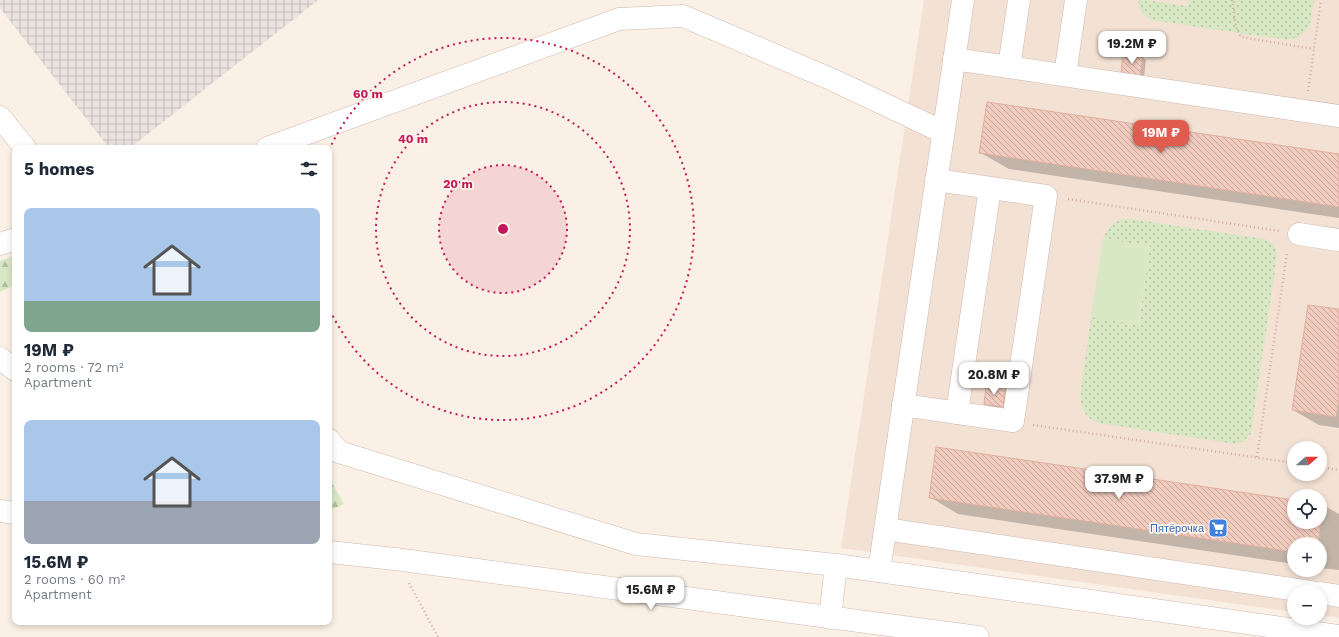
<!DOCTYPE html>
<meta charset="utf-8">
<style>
body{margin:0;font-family:"Work Sans",sans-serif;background:#f2f2f3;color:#1f2937;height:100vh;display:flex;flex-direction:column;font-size:15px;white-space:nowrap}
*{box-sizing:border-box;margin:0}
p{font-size:13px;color:#747a83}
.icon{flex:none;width:22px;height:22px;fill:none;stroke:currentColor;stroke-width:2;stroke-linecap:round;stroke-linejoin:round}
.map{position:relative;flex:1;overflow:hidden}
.sheet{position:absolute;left:12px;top:145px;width:320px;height:480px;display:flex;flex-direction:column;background:#fff;border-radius:8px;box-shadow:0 2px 6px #0003}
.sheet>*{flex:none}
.needle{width:26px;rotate:70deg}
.buttons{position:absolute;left:1287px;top:441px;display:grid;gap:8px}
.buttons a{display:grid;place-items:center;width:40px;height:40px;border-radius:50%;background:#fff;box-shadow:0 2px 6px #0003;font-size:20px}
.price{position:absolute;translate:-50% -34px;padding:0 9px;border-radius:8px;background:#fff;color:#222;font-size:13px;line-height:26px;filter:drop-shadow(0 1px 2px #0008)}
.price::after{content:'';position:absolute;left:50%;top:24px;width:12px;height:9px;margin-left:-6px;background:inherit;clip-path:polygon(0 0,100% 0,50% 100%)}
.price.current{background:#e05c4f;color:#fff}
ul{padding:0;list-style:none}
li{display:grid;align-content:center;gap:8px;height:212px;padding:0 12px}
li span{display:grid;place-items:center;height:124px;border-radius:8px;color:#555}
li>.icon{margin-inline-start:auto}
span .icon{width:72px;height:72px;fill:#fffc;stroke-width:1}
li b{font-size:17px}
h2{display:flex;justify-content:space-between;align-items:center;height:48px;padding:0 12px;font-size:17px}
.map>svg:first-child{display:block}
</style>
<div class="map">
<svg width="1339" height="637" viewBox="0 0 1339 637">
<defs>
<pattern id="industrial-grid" width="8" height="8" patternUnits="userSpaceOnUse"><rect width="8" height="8" fill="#ebe3df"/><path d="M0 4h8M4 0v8" fill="none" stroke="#c3bbb7"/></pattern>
<pattern id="green-dots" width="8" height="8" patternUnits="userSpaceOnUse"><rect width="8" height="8" fill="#d8e8c4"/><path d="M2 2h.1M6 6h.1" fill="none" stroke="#b4bfa1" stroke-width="1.8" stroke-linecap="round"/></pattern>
<pattern id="forest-firs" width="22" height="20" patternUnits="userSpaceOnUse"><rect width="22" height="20" fill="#d8e8c4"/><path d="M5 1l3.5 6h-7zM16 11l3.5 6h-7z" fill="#b4bfa1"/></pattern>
<pattern id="building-back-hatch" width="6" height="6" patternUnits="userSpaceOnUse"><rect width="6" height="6" fill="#f0cbbe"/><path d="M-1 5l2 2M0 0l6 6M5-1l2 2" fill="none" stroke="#c7a79c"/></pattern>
</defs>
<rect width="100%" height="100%" fill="#fbf0e5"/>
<path fill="#f3e1d4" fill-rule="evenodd" d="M924,0H1339V618L1320,615V592H1294V612L841,548ZM1294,448H1320V474H1294ZM1294,496H1320V522H1294ZM1294,544H1320V570H1294Z"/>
<path fill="url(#industrial-grid)" d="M0,0H318L130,148H109L0,8Z"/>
<g fill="url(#green-dots)">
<path d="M1138,0H1146L1187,6L1188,0H1314C1311,20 1312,35 1288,40L1151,20C1142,15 1139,10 1138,0Z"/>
<path d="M1123,219H1130L1265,239C1273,242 1276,247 1277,256L1251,433C1247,439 1243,442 1236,444L1098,423C1086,418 1082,411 1080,397L1091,317L1139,324L1150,246L1103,239C1107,229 1112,223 1123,219Z"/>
</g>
<g fill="url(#forest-firs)">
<path d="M15,255V285L0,292V261Z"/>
<path d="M329,478L344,504L329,511Z"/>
</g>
<path fill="#d8e8c4" d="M1103,239L1150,246L1138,324L1091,317Z"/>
<g fill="#0003">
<path d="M1142,58L1146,60L1144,77L1122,72Z"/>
<path d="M981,153L1339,155V218L1009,169Z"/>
<path d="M1339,310V428L1319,425L1293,410Z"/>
<path d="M987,386L1005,389L1009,391L1006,408L989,406L985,403Z"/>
<path d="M930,497L1294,501V522H1320V505H1323L1339,514V570L1320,568V544H1294V564L958,514Z"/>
</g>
<g fill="url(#building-back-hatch)" stroke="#e2af9f">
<path d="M1123,54L1143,57L1140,76L1121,73Z"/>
<path d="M987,102L1339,154V207L979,153Z"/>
<path d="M1308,305L1339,309V399L1336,417L1292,410Z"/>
<path d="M986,385L1005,388L1003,407L984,404Z"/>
<path d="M936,447L1294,500V522H1320V504H1324L1318,544H1294V552L929,498Z"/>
</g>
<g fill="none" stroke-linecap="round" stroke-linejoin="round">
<g stroke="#cfb8af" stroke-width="23">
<g id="minor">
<path d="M954,59L1339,116"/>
<path d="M1009,67L1019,0"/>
<path d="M1065,75L1076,0"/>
<path d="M0,117L25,148"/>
<path d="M267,148L619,19L683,16L833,80L943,132"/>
<path d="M1299,234L1339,240"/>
<path d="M0,244L15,239"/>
<path d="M0,358L15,370"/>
<path d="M903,405L1013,421L1046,196L936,180"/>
<path d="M957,413L990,188"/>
<path d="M329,440L339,452L636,544L836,565"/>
<path d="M0,511L15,513"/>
<path d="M885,529L1311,592"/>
<path d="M329,552L395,559L978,637"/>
<path d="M879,571L963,0"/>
<path d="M1320,593L1339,596"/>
<path d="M830,618L836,565L1339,636"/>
</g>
</g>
<g stroke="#d4aea1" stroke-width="2.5" stroke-dasharray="1 3" stroke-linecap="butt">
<path d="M1232,0L1236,27L1241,37L1314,49"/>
<path d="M1308,91L1321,0"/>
<path d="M1068,199L1279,231"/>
<path d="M1310,416L1339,420"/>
<path d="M1033,425L1294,463"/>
<path d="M1257,457L1287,253"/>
<path d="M1320,467L1339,470"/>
<path d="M409,583L438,637"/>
</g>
<use href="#minor" stroke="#fff" stroke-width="22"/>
</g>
<circle cx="503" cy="229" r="64" fill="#c2185b" fill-opacity=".12"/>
<g fill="none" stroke="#c2185b" stroke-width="2" stroke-dasharray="2 4">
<circle cx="503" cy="229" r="64"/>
<circle cx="503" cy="229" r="127"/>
<path d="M329 150A191 191 0 1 1 329 308"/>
</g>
<defs>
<g id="supermarket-square" transform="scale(1)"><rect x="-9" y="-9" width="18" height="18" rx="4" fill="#3f7fe0" stroke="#fef4eb"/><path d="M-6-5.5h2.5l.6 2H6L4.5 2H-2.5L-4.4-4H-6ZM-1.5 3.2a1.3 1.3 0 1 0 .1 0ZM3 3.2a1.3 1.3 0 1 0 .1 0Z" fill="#fff"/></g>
</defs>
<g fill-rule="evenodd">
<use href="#supermarket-square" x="1218" y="528"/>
</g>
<g text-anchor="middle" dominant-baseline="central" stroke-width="3.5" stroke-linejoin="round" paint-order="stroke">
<g font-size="11" fill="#366cbe" stroke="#fef4eb" text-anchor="end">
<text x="1204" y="528">Пятёрочка</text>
</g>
</g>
<circle cx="503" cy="229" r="6" fill="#c2185b" stroke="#fef4eb" stroke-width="2"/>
<g font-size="12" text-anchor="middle" font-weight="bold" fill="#c2185b" stroke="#fef4eb" stroke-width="3.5" stroke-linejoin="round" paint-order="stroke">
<text x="368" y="98">60 m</text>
<text x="413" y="143">40 m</text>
<text x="458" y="188">20 m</text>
</g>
</svg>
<div class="buttons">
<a><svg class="needle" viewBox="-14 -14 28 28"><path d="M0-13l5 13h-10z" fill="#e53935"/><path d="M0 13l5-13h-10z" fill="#747a83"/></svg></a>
<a><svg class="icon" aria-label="locate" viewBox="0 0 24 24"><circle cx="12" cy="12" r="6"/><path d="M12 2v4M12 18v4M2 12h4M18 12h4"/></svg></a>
<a>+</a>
<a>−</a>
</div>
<b class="price" style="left:1132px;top:65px">19.2M ₽</b>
<b class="price current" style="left:1161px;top:154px">19M ₽</b>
<b class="price" style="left:994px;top:396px">20.8M ₽</b>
<b class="price" style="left:1119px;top:500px">37.9M ₽</b>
<b class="price" style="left:651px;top:611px">15.6M ₽</b>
<section class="sheet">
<h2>5 homes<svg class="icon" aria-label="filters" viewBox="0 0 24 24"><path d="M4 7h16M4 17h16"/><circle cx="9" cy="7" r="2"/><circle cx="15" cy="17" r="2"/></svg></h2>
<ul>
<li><span style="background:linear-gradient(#a9c7e8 75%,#7fa58c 0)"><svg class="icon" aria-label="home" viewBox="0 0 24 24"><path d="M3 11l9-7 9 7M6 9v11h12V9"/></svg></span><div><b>19M ₽</b><p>2 rooms · 72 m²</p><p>Apartment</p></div></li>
<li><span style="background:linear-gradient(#a9c7e8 65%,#9aa5b1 0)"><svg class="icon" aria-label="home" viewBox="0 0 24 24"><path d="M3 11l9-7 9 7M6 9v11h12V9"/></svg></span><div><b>15.6M ₽</b><p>2 rooms · 60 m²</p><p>Apartment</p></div></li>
</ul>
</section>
</div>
